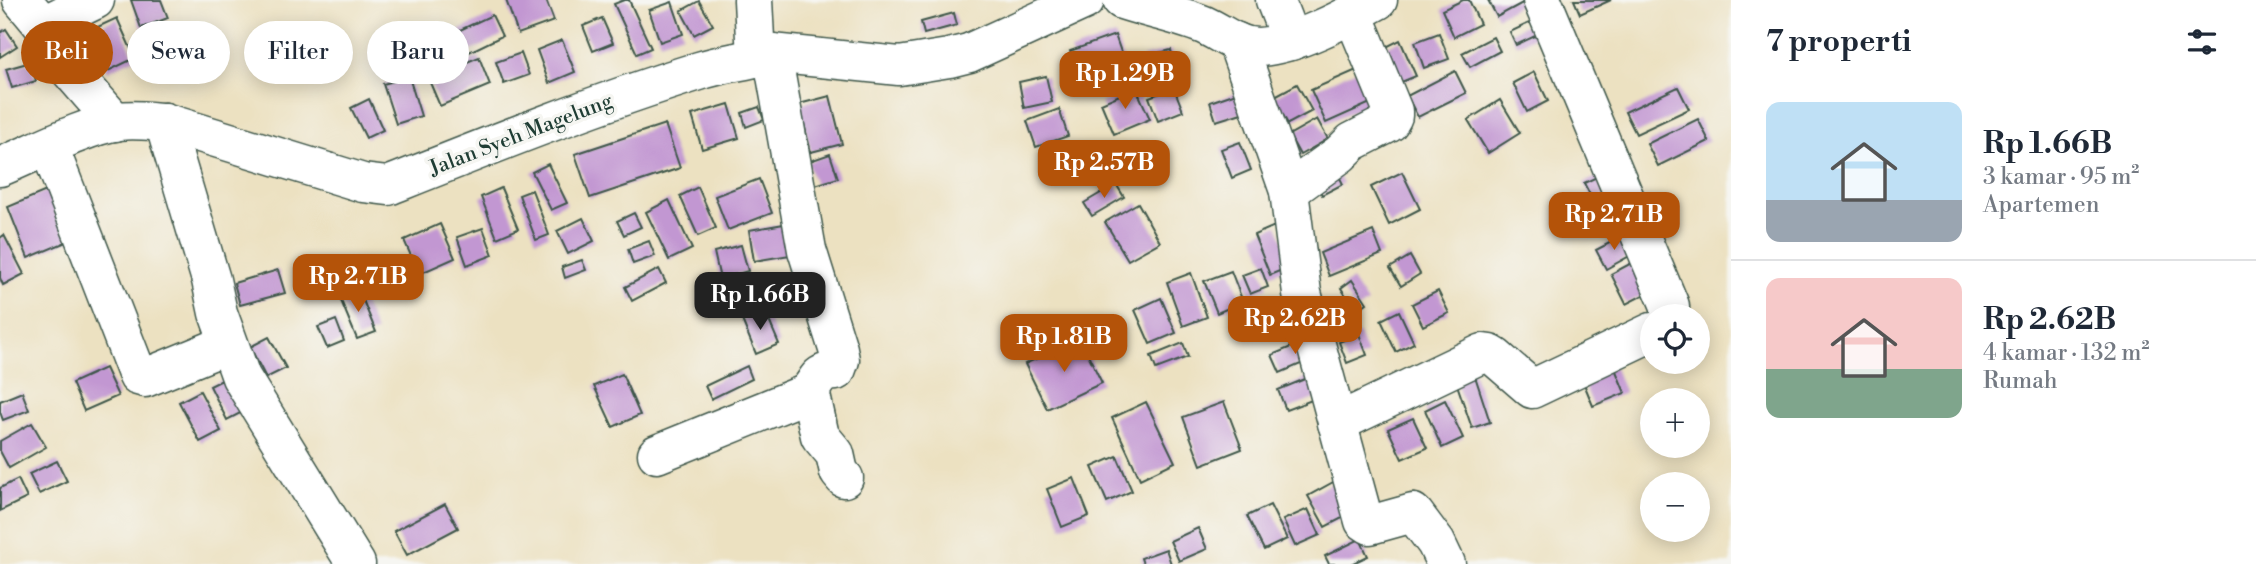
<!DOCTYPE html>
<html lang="id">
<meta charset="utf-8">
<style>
body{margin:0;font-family:"Libre Bodoni",serif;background:#f2f2f3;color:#1f2937;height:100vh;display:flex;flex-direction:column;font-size:26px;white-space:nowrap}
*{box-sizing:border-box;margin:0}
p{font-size:23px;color:#747a83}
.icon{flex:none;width:38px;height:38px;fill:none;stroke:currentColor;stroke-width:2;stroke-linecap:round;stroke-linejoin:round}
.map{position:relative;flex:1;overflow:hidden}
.details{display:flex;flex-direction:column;background:#fff;width:525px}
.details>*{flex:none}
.hud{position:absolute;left:21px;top:21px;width:665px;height:63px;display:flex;gap:14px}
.controls{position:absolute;left:1640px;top:304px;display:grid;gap:14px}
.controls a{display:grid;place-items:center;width:70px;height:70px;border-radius:50%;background:#fff;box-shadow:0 4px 18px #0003;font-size:35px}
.price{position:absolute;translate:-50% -60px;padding:0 16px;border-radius:14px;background:#b45309;color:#fff;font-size:23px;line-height:46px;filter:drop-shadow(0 2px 4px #0008)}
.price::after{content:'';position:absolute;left:50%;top:42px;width:21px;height:16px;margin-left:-10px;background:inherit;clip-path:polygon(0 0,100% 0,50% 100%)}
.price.selected{background:#222;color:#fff}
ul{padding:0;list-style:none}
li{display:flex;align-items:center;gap:21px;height:175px;padding:0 35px}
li+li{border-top:2px solid #e0e1e3}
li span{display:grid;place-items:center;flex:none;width:196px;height:140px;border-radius:14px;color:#555}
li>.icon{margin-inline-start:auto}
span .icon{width:84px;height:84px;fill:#fffc;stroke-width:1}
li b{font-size:30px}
h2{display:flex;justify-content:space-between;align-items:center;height:84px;padding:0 35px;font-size:30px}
.pill{padding:0 24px;border-radius:32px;background:#fff;box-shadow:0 4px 18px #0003;font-size:24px;line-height:63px}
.pill.selected{background:#b45309;color:#fff}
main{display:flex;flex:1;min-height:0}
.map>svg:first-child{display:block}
</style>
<main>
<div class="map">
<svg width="1731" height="564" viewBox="0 0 1731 564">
<rect width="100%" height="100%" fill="#f6f6f2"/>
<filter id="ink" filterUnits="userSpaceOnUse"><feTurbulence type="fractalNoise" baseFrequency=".0143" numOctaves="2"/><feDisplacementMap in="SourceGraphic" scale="14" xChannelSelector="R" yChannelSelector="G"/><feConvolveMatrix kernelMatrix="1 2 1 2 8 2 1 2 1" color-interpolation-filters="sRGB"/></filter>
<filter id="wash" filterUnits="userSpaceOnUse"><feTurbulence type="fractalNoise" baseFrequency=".00686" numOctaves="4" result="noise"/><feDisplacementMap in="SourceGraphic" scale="28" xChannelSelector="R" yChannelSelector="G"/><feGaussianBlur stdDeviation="1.57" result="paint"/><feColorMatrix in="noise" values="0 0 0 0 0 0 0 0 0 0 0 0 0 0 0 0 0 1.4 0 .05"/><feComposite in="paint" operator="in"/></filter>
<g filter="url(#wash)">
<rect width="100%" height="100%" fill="#ece1c1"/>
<g id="blocks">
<g fill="#c297d2">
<path d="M131,0H161L168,18L141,28Z"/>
<path d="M506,0H546L554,21L518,34Z"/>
<path d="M624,0H629L651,48L637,54L614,4Z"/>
<path d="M1463,0H1469L1480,24L1454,37L1442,10Z"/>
<path d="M1488,0H1528L1497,17Z"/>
<path d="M1574,0H1611L1580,14Z"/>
<path d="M699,1L713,25L694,35L681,11Z"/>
<path d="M672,2L683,34L660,42L649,10Z"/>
<path d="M954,13L957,25L924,34L921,22Z"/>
<path d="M492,15L502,36L457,58L447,36Z"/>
<path d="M1542,17L1548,30L1516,45L1510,32Z"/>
<path d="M117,18L135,58L108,71L89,31Z"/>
<path d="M602,18L613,43L593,51L583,26Z"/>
<path d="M427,27L439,55L415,64L404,36Z"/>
<path d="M6,29L17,46L0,57V33Z"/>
<path d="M176,32L188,66L158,77L145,44Z"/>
<path d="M1439,33L1449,59L1424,68L1415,42Z"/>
<path d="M1115,35L1128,72L1084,88L1070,51Z"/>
<path d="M1493,37L1500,51L1470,67L1462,53Z"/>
<path d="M562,40L575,72L549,83L537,50Z"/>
<path d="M1400,40L1416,76L1399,83L1384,48Z"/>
<path d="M1171,50L1176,72L1148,79L1143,57Z"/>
<path d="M521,53L529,75L504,84L496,62Z"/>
<path d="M479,57L490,85L440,106L428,78Z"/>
<path d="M31,62L36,81L12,88L6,69Z"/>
<path d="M1361,68L1375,101L1326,123L1311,90Z"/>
<path d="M1455,71L1466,93L1418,117L1407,96Z"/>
<path d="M1534,72L1548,101L1527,112L1513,83Z"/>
<path d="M1046,76L1052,102L1024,108L1019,82Z"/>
<path d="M409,77L421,116L396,124L383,84Z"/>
<path d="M1297,84L1312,111L1288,124L1273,97Z"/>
<path d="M1678,87L1689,109L1636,134L1625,112Z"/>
<path d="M1136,88L1150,119L1114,134L1101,103Z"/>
<path d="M1174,88L1183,111L1158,121L1149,97Z"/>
<path d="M1242,91L1248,111L1216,121L1210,102Z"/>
<path d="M830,96L842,144L811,152L799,104Z"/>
<path d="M369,99L383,130L366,138L351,108Z"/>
<path d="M1500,100L1520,133L1488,153L1468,120Z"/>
<path d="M729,104L739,138L702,149L692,115Z"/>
<path d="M759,107L764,120L746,127L742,113Z"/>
<path d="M1059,109L1068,136L1036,147L1027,121Z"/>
<path d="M1317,119L1328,139L1300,155L1289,135Z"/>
<path d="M1698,119L1709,141L1658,166L1647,144Z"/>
<path d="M665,124L680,168L590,198L575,154Z"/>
<path d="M1240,142L1251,170L1232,178L1221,149Z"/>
<path d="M1073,146L1082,169L1054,181L1044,159Z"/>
<path d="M830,154L838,178L815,185L807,162Z"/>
<path d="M548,164L567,203L551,210L532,172Z"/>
<path d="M1337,172L1343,184L1322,195L1316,183Z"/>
<path d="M1402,172L1420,209L1389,225L1371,187Z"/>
<path d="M1605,173L1614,191L1593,201L1584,183Z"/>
<path d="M759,179L772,213L728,230L715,196Z"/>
<path d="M1116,184L1124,197L1092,216L1084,203Z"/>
<path d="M698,187L716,228L698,236L680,196Z"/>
<path d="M501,188L518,229L497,238L481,197Z"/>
<path d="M51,189L71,240L28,258L8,207Z"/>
<path d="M532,190L549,235L536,240L519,195Z"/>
<path d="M669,200L692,249L669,260L646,212Z"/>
<path d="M1138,203L1160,242L1128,260L1105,222Z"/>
<path d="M634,213L641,227L624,235L617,221Z"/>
<path d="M1616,213L1620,221L1596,232L1592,224Z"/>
<path d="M583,218L594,241L568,254L557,231Z"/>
<path d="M440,224L455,258L419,274L404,240Z"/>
<path d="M784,224L790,255L754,261L749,230Z"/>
<path d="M1277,225L1294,265L1270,275L1254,235Z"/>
<path d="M483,228L493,255L467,265L457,237Z"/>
<path d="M1373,231L1382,254L1329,276L1320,253Z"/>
<path d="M4,235L24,274L3,285L0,278V238Z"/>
<path d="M1623,236L1633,254L1606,269L1596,250Z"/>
<path d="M649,241L655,256L633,264L628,249Z"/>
<path d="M741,245L748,271L720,279L714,252Z"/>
<path d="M1410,256L1420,274L1401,286L1390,268Z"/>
<path d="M1639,259L1655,289L1626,304L1611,274Z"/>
<path d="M582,260L586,270L565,278L562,267Z"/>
<path d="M1261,268L1268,287L1250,294L1242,275Z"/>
<path d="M659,269L666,283L632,301L625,287Z"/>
<path d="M278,270L285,293L240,305L234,283Z"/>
<path d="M1231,271L1243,302L1217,313L1204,281Z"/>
<path d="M1191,273L1207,317L1183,326L1167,282Z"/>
<path d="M1352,280L1367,303L1356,311L1341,288Z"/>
<path d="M358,288L376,332L357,339L339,296Z"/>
<path d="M1438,291L1449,313L1423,326L1412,304Z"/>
<path d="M1161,298L1176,333L1150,344L1135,310Z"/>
<path d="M765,311L779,344L756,354L742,320Z"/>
<path d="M1399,311L1414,343L1396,352L1381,320Z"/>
<path d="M336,320L344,341L327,348L318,327Z"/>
<path d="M1359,334L1367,355L1347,363L1339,342Z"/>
<path d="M269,337L286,368L266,378L250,347Z"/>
<path d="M1080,338L1102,383L1047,409L1025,364Z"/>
<path d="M1310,339L1317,357L1280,373L1272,355Z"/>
<path d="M1183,343L1188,357L1156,369L1151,356Z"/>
<path d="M747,366L752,379L711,399L705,386Z"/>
<path d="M1614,366L1625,393L1593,406L1582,379Z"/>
<path d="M105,368L118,396L84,411L72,383Z"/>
<path d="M1473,370L1490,422L1472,428L1454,376Z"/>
<path d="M622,374L640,415L613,427L594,386Z"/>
<path d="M1317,374L1325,395L1286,410L1278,390Z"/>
<path d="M232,375L250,408L227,420L210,386Z"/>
<path d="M200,391L221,431L200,442L179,402Z"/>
<path d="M22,392L29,410L3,420L0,412V401Z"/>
<path d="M1445,400L1463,438L1442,448L1425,410Z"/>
<path d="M1146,402L1175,462L1140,479L1112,418Z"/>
<path d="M1224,402L1242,449L1201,465L1183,417Z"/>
<path d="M1413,418L1427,448L1402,459L1388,429Z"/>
<path d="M32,423L46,447L9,468L0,451V441Z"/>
<path d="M1117,456L1132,491L1107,502L1092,467Z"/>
<path d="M57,461L67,481L39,494L29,474Z"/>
<path d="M1074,478L1089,516L1062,527L1047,489Z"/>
<path d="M18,479L27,498L0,511V488Z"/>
<path d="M1335,481L1352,513L1325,527L1308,496Z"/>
<path d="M445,504L458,528L407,555L394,531Z"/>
<path d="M1270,505L1287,539L1264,550L1247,516Z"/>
<path d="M1308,509L1320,535L1295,546L1283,520Z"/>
<path d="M1198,528L1207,549L1179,561L1170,541Z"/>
<path d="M1360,539L1368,556L1351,564H1329L1325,556Z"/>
<path d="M1166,549L1171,564H1143L1141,558Z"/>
</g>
</g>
</g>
<g filter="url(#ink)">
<use href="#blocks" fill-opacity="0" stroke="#3e5649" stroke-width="2"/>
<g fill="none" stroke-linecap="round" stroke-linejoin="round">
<g stroke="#3e5649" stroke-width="41">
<g id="minor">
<path d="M22,0L43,25L54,52L115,122"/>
<path d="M753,0L756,58"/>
<path d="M1122,0C1149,9 1177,14 1204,25C1222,33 1237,47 1258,47C1294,46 1347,17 1378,0"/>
<path d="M1275,0L1291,41"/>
<path d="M1542,0L1670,306V317"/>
<path d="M43,25L95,0"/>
<path d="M1237,42L1289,191L1302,293L1364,521L1370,525L1413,513L1415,515L1436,543L1446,564"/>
<path d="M164,122L211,280L218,313L241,377L356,564"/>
<path d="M49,147L138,376L145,378L228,344"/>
<path d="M0,167C34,153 85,126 119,121C134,119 149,121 164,122L363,183L388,186C491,145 593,104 699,71C723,63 748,61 772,53L899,66L949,58L969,53L1085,0"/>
<path d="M1289,191L1340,154L1352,142L1389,123L1393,116V111L1353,14"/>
<path d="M810,391L820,436L835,454L839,472L844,478"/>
<path d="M1337,423L1483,353L1490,354L1495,357L1532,389L1652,332"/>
<path d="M657,454L805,394C820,383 812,373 836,371L840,360L838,349L807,250L772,53"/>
</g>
</g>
<use href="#minor" stroke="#fff" stroke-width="38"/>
</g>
</g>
<g text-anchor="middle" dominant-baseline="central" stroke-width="7" stroke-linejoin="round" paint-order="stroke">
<g font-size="21" fill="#1f3d34" stroke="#f6f6f2">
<text transform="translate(521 135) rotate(-21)">Jalan Syeh Magelung</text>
</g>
</g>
</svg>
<div class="controls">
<a><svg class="icon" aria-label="locate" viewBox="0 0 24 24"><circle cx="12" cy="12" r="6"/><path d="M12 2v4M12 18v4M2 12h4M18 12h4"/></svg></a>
<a>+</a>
<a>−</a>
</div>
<b class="price" style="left:1125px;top:111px">Rp 1.29B</b>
<b class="price" style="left:1104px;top:200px">Rp 2.57B</b>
<b class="price" style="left:1614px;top:252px">Rp 2.71B</b>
<b class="price" style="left:358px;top:314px">Rp 2.71B</b>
<b class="price selected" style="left:760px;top:332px">Rp 1.66B</b>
<b class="price" style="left:1295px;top:356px">Rp 2.62B</b>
<b class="price" style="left:1064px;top:374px">Rp 1.81B</b>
<div class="hud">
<a class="pill selected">Beli</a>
<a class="pill">Sewa</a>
<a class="pill">Filter</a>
<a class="pill">Baru</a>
</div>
</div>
<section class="details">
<h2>7 properti<svg class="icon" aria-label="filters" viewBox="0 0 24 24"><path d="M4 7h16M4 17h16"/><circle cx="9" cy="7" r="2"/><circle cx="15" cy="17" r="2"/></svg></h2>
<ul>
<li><span style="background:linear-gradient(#bfe0f5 70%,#9aa5b1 0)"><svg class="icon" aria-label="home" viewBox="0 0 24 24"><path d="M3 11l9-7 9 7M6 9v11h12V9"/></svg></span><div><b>Rp 1.66B</b><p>3 kamar · 95 m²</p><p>Apartemen</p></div></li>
<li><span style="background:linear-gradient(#f6c9c9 65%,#7fa58c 0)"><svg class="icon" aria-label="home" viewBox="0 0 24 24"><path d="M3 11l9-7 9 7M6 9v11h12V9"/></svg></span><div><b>Rp 2.62B</b><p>4 kamar · 132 m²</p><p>Rumah</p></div></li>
</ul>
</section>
</main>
